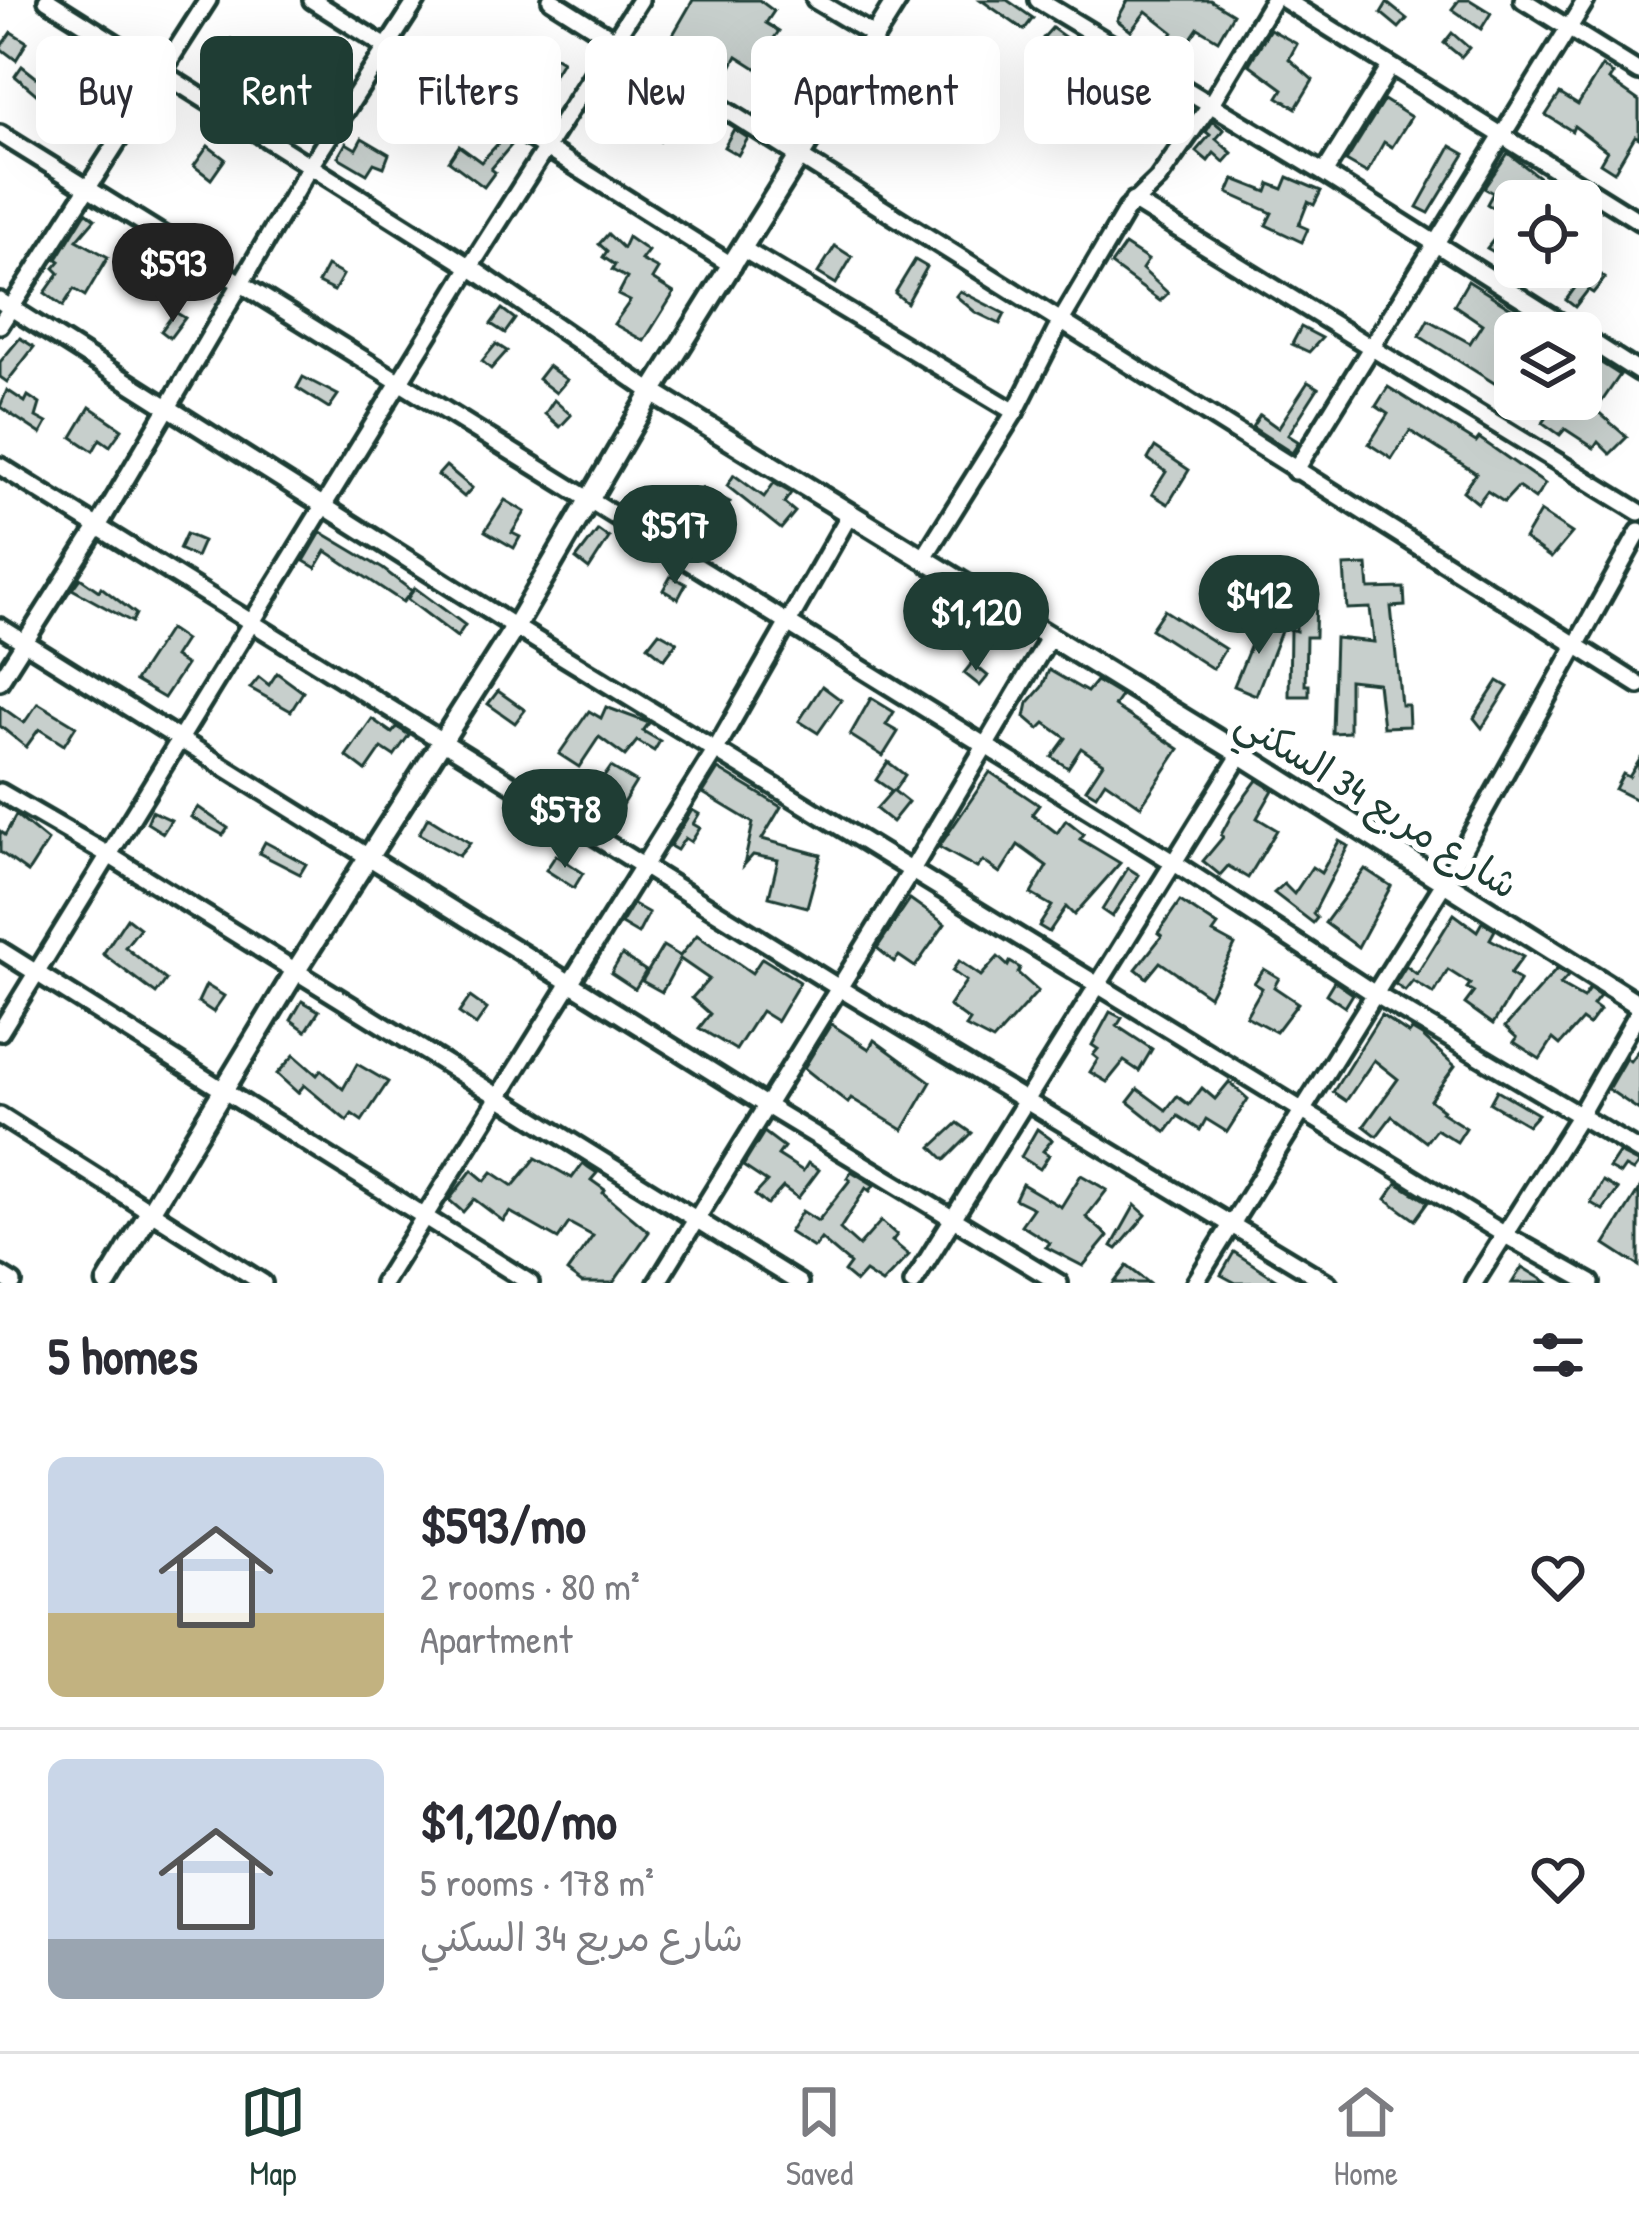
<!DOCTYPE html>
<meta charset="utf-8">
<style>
body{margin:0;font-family:"Patrick Hand","Playpen Sans Arabic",sans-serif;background:#f2f2f3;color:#2b2b33;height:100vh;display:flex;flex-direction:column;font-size:45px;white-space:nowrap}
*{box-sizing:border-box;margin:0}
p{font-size:39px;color:#7c7c81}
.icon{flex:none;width:66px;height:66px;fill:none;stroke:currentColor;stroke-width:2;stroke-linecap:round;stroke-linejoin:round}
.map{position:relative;height:1283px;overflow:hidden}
.panel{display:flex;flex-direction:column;background:#fff;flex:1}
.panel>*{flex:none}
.hud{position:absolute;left:36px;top:36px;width:1569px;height:108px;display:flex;gap:24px}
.buttons{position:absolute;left:1494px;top:180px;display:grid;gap:24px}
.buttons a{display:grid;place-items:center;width:108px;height:108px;border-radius:18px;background:#fff;box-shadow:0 12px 48px #0002;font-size:60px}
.price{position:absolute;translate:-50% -102px;padding:0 27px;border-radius:42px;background:#1f3d34;color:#fff;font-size:39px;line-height:78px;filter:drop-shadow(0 3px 6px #0008)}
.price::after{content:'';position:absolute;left:50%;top:72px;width:36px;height:27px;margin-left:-18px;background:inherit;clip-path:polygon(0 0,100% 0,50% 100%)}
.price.on{background:#222;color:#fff}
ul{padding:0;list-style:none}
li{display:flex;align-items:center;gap:36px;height:300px;padding:0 48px}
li+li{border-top:3px solid #e1e1e2}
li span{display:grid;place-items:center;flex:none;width:336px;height:240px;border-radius:18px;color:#555}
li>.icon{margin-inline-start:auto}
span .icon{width:144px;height:144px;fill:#fffc;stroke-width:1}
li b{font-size:51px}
h2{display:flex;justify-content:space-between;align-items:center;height:144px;padding:0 48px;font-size:51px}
.chip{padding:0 42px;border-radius:18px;background:#fff;box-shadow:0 12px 48px #0002;font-size:42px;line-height:108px}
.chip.on{background:#1f3d34;color:#fff}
.dock{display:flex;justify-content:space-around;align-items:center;height:168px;border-top:3px solid #e1e1e2;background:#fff;font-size:33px;color:#7c7c81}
.dock a{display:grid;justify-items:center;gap:6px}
.dock .on{color:#1f3d34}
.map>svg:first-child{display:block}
</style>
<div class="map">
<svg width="1639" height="1283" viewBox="0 0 1639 1283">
<rect width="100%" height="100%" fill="#fff"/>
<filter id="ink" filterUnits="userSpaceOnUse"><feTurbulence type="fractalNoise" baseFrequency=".00833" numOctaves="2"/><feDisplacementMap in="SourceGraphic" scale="24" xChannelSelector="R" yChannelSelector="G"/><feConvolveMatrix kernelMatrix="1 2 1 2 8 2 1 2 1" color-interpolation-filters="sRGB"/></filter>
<g filter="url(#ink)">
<g fill="#c7cfcc" stroke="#1f3d34" stroke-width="3">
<path d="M693,0H759L774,11L766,23L779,31L772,41L783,49L767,75L737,56L730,69L684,44L679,53L667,45Z"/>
<path d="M981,0H1007L1033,18L1024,30Z"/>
<path d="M1128,0H1210L1233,14L1218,40L1198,28L1183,50L1168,40L1173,32L1146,11L1131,31L1117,20Z"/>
<path d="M1459,0H1470L1491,13L1481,29L1452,9Z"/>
<path d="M1387,3L1407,19L1399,28L1381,13Z"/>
<path d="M1052,28L1076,45L1067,58L1043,38Z"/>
<path d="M1270,29L1297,44L1289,59L1313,80L1296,108L1278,97L1283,89L1249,64Z"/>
<path d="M11,32L27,42L16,60L0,48Z"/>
<path d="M1452,33L1469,48L1461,57L1444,43Z"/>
<path d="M231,39L257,60L246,73L220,53Z"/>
<path d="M84,41L111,62L100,76L74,56Z"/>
<path d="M452,41L468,50L459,65L443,55Z"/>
<path d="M541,48L562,61L548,84L537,77L532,84L507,67L517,53L532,62Z"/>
<path d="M618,57L648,75L642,84L660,95L656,101L685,122L677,133L669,128L660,141L598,89Z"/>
<path d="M303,62L319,74L309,87L293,75Z"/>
<path d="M22,66L41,81L51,67L70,80L63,91L74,97L56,128L46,122L54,109L15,76Z"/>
<path d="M1602,66L1613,74L1609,80L1639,101V138L1635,136L1614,172L1600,163L1607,151L1574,126L1572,131L1546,115L1560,94L1578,105Z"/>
<path d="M938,67L977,96L970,105L931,76Z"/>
<path d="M1384,100L1411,117L1392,147L1384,142L1367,173L1346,161Z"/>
<path d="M1213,121L1224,130L1216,139L1232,153L1224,162L1214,153L1208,161L1196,151L1210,135L1206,132Z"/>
<path d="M734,129L748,138L738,155L724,147Z"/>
<path d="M505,136L514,142L491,169L495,172L484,187L449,161L459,146L481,162Z"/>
<path d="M362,138L389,154L384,167L374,163L367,174L338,157L346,143L356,149Z"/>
<path d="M208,146L225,159L211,179L194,166Z"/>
<path d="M1451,146L1465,154L1429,213L1417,207Z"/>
<path d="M1508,153L1544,181L1537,190L1556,201H1515V264L1487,248L1510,219L1487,204L1493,193L1484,188Z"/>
<path d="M1288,177L1321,191L1314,205L1308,202L1299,225L1308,229L1302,242L1266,225L1272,213L1228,193L1234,179L1267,192L1270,184L1283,189Z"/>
<path d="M86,212L95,219L77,240L108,257L85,296L74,289L63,306L45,293L59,273L54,268L60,261L57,259Z"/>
<path d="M608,234L623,248L628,237L648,251L641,260L658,269L652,279L674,293L644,341L614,324L630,301L618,295L627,278L612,270L615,265L603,257L607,251L599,244Z"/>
<path d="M1125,245L1148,260L1142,269L1168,293L1160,301L1111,265Z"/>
<path d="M835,246L852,257L836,284L818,273Z"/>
<path d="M915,260L927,267L907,303L895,293Z"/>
<path d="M327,266L343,275L334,291L318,283Z"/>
<path d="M1590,267L1605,278L1593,293L1588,290L1575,307L1566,300Z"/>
<path d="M1468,281L1538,325L1532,333H1515V396L1419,336L1428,320L1470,343L1482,324L1454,305Z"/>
<path d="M960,291L1005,314L1000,324L975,312L956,296Z"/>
<path d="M502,309L515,319L505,333L491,324Z"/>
<path d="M175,312L185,318L170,338L161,331Z"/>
<path d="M1301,327L1322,338L1309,352L1292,344Z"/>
<path d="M20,338L34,347L7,382L0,377V362Z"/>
<path d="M496,344L507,351L491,369L482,361Z"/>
<path d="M1587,354L1620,375L1596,410L1627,437L1610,454L1598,442L1594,448L1565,429L1560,435L1543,423L1560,399H1581V363Z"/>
<path d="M548,366L567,380L556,393L538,379Z"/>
<path d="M303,377L338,395L329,408L297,388Z"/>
<path d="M1308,382L1318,388L1288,435L1299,442L1292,453L1252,427L1260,415L1278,428Z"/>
<path d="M1388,387L1476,442L1479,438L1545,484L1535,499L1518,487L1504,502L1487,491L1478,503L1463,491L1476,473L1410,431L1392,459L1369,444L1388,414L1376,406Z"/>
<path d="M7,390L25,402L28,396L40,404L36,417L47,423L41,434L0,407Z"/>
<path d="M554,400L571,415L560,427L545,414Z"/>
<path d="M90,407L122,429L110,446L100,439L93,451L72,437Z"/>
<path d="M1155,447L1189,470L1168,504L1152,494L1166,472L1148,459Z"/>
<path d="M446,466L472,488L464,497L438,475Z"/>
<path d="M734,475L764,497L774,483L791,493L784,503L795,512L781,529L727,486Z"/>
<path d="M702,488L730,502L723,513L696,499Z"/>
<path d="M505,500L525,512L512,533L520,537L514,548L485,531Z"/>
<path d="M1540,512L1572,533L1551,558L1524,539Z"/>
<path d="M598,530L609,538L589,569L576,559Z"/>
<path d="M321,532L383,569L412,591L403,602L326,551L316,568L304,561Z"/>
<path d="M186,534L203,541L196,557L179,549Z"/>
<path d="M1367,565L1369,589L1404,588L1405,606L1391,607L1401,705H1408L1409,726L1383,727L1378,683L1349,680V732L1332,733L1335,638L1374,642L1370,608L1347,609L1344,566Z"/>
<path d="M671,576L686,584L678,599L663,590Z"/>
<path d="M80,578L99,591L101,587L136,614L132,622L72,589Z"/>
<path d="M415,588L465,625L457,637L407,599Z"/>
<path d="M1296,592H1316L1315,637H1306L1305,685H1309V696H1289L1290,629L1296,631Z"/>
<path d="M930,598L947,611L937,626L921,614Z"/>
<path d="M1164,610L1225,649L1213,669L1151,629Z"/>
<path d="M1262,618L1283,626L1256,695L1234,686Z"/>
<path d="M169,629L185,640L174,657L186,665L164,698L135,681Z"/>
<path d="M659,632L677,642L664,659L648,646Z"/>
<path d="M972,663L988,676L980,686L964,673Z"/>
<path d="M1049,670L1087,692L1096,681L1121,696L1114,706L1179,749L1141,806L1105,781L1096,795L1086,789L1103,763L1081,748L1068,768L1052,757L1066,738L1045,723L1039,729L1025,717L1028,703L1042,687Z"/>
<path d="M277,673L303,692L291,711L250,688L259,677L269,685Z"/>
<path d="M1498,681L1508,687L1482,728L1474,718Z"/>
<path d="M822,686L841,700L818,733L799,721Z"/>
<path d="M498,691L525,710L515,723L488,704Z"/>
<path d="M871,698L894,712L886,725L898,732L883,756L850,735Z"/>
<path d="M38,703L76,726L64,745L39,729L26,747L0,726V706L24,723Z"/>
<path d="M606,707L649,723L643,731L660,741L654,751L637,741L625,756L599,737L579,767L559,754L589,711L601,718Z"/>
<path d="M372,719L392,733L397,727L409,735L394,756L382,748L366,771L346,756Z"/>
<path d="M1639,761V801L1615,789L1623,774L1629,777Z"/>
<path d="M888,762L905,775L894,791L908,802L892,822L876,809L892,791L876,780Z"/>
<path d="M611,767L636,782L620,808L595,790Z"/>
<path d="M718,769L781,807L762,839L821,855L807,907L769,897L778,860L753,855L744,865L753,823L703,793Z"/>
<path d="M990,772L1039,805L1032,814L1057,833L1066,820L1084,834L1080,839L1120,863L1074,915L1066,907L1049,932L1039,926L1052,906L1031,894L1047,866L1018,845L1000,873L983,861L977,868L939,847Z"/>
<path d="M1257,780L1273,790L1257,818L1277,830L1248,878L1228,866L1220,875L1203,861L1223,837L1221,835L1232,814Z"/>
<path d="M198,807L228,828L223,835L191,817Z"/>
<path d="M692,810L699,814L693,824L700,828L691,842L685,838L677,850L670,846Z"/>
<path d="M152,811L171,820L163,833L147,823Z"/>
<path d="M16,815L48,841L28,872L0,852V831L5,835Z"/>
<path d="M428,817L470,843L459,856L419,834Z"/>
<path d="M1339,841L1348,846L1313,914L1317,918L1313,923L1274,893L1284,884L1294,894L1312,867L1321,873Z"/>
<path d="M265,842L306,864L300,874L259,853Z"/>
<path d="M556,855L583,873L574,888L546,870Z"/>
<path d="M1128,868L1139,875L1112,917L1102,910Z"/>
<path d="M1365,869L1391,886L1358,947L1325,923Z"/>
<path d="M910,899L945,924L915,967L899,956L894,962L877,948Z"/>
<path d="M1180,901L1218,926L1213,933L1235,945L1209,996L1160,962L1147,978L1136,969L1162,936L1158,933Z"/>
<path d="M633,904L649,913L638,934L621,924Z"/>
<path d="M1454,914L1477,931L1482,922L1495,930L1490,939L1523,957L1510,974L1520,980L1493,1024L1465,1004L1474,992L1467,988L1470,984L1448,970L1434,994L1413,981L1405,991L1395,984L1406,966L1417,974Z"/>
<path d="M127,918L140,928L125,947L166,980L156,994L103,954Z"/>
<path d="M697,935L752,973L762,958L800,982L777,1021L761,1011L736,1050L699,1028L710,1014L692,998L709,979L680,959L662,992L642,981L663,946L680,956Z"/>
<path d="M622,955L646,971L635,989L611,973Z"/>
<path d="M998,957L1008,966L1010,962L1020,968L1018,973L1038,991L993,1041L966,1027L970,1021L949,1006L966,981L952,971L959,961L981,976Z"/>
<path d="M1264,969L1279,978L1274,987L1298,1003L1276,1032L1246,1016L1262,988L1254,983Z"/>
<path d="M1557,969L1568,976L1560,985L1583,998L1589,989L1600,996L1593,1005L1600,1010L1589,1025L1582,1020L1560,1045L1553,1039L1540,1059L1514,1042L1517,1038L1505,1027Z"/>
<path d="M1334,981L1353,994L1345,1007L1326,994Z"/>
<path d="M206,985L224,996L213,1012L198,1002Z"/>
<path d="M470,997L487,1009L476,1025L459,1013Z"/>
<path d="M302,1001L319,1011L306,1031L291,1020Z"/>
<path d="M1110,1012L1122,1018L1117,1026L1152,1049L1139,1071L1124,1061L1107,1082L1090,1072L1098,1059L1093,1055L1098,1049L1092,1045Z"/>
<path d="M1381,1015L1409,1034L1412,1030L1422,1036L1455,1066L1430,1100L1443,1110L1441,1112L1466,1128L1457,1142L1436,1129L1426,1142L1392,1116L1377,1136L1364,1126L1398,1079L1374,1060L1346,1101L1333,1092Z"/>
<path d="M831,1024L869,1049L874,1040L931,1082L903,1130L851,1098L848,1103L804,1068Z"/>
<path d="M1639,1049V1110L1608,1089L1626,1058L1630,1061Z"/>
<path d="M294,1055L317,1075L321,1070L343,1089L357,1064L388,1082L362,1121L352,1114L347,1121L304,1085L298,1093L277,1074Z"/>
<path d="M1229,1082L1248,1099L1227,1132L1206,1119L1200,1130L1178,1116L1166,1132L1128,1102L1138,1089L1166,1110L1177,1096L1189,1105L1202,1088L1215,1099Z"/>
<path d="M1497,1090L1538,1114L1528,1125L1490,1103Z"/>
<path d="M958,1123L972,1133L945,1160L932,1147Z"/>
<path d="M1037,1129L1052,1140L1043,1151L1049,1155L1040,1169L1021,1157Z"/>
<path d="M764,1132L784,1147L778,1155L803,1171L808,1163L819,1170L798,1198L783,1187L767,1205L755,1195L767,1182L743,1166Z"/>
<path d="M1619,1153L1639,1163L1633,1171L1625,1167L1620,1174L1609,1168Z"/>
<path d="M536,1158L572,1178L583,1163L588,1167L597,1173L591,1180L605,1190L603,1193L649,1232L613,1283H582L567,1272L593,1236L569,1223L558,1239L510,1212L503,1221L474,1199L463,1212L449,1200L472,1170L485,1181L492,1172L513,1186Z"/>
<path d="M851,1171L874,1185L870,1191L866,1188L840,1229L859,1246L881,1221L897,1235L892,1241L909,1255L882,1283L865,1272L856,1282L844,1272L850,1264L847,1261L821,1239L814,1248L789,1232L802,1211L818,1221L850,1180L847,1178Z"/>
<path d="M1081,1175L1107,1190L1086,1217L1108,1236L1083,1266L1046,1247L1050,1243L1021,1225L1033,1208L1015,1199L1022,1184L1061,1207Z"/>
<path d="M1603,1181L1618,1190L1603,1210L1591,1203Z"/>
<path d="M1397,1183L1428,1202L1415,1220L1386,1199Z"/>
<path d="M1639,1190V1266L1605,1244Z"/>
<path d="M1135,1205L1146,1215L1117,1249L1112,1246Z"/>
<path d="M1234,1252L1282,1283H1236L1221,1275Z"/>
<path d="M1127,1266L1149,1283H1114Z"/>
<path d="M1522,1267L1548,1283H1512Z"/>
</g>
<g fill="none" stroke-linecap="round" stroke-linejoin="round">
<g stroke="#1f3d34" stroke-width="24">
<g id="minor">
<path d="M47,0L470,267L652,392"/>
<path d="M312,0L733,266"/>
<path d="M551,0L1639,685"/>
<path d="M815,0L875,36"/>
<path d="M1038,0L1324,173L1577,333"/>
<path d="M1285,0L1639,221"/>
<path d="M1523,0L1639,72"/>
<path d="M0,134L1176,864L1375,994L1639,1151"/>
<path d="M1324,173L1390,67"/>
<path d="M1133,201L1639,512"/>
<path d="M743,249L1015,412"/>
<path d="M0,301L515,627L1505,1235L1591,1283"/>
<path d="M0,325L208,0"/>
<path d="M1581,335L1639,372"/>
<path d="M0,466L839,988L1328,1283"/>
<path d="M1295,471L1586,0"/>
<path d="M923,559L1015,412L1061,321L1127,209L1158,179L1210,105L1273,0"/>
<path d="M0,627L767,1106L1059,1283"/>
<path d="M0,681L97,528L310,166L417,0"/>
<path d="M0,792L107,854L799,1283"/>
<path d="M0,950L530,1283"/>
<path d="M0,1032L470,267L640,0"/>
<path d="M0,1116L263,1283"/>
<path d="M0,1275L13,1283"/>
<path d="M383,1283L716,749L850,514"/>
<path d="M657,1283L913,868L1049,638"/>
<path d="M913,1283L1241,754"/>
<path d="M1195,1283L1444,883L1639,532"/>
<path d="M1474,1283L1578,1118L1639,1011"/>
</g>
</g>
<g stroke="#1f3d34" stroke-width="27">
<g id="tertiary">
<path d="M652,392L1241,754L1639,1005"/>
<path d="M107,1283L295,972L515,627L652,392L897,0"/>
</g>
</g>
<use href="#minor" stroke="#fff" stroke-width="15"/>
<use href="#tertiary" stroke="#fff" stroke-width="18"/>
</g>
</g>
<g text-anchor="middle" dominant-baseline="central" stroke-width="12" stroke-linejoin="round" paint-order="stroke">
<g font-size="39" fill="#1f3d34" stroke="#fff">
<text transform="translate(1378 802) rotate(32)">شارع مربع 34 السكني</text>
</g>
</g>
</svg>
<div class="buttons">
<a><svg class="icon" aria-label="locate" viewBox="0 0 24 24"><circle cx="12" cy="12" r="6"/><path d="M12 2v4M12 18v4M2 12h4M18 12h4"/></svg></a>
<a><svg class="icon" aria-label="layers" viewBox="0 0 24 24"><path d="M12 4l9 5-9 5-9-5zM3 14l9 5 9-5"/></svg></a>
</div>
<b class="price on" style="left:173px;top:325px">$593</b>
<b class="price" style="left:675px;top:587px">$517</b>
<b class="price" style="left:1259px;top:657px">$412</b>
<b class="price" style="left:976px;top:674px">$1,120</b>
<b class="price" style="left:565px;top:871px">$578</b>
<div class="hud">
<a class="chip">Buy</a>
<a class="chip on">Rent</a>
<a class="chip">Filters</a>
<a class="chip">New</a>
<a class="chip">Apartment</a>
<a class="chip">House</a>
</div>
</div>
<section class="panel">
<h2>5 homes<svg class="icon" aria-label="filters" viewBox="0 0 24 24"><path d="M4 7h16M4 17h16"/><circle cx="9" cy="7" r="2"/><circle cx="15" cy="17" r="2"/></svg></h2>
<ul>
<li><span style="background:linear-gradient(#c9d6e8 65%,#c2b280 0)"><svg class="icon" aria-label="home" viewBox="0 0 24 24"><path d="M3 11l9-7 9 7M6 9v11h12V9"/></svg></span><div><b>$593/mo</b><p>2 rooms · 80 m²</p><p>Apartment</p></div><svg class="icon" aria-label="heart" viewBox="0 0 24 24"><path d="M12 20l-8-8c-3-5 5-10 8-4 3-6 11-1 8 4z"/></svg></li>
<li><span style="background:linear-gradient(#c9d6e8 75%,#9aa5b1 0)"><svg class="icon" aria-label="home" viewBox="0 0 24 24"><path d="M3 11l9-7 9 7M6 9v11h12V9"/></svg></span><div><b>$1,120/mo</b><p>5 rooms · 178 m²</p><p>شارع مربع 34 السكني</p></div><svg class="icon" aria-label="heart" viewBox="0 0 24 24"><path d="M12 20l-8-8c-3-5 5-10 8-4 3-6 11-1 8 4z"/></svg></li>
</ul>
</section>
<nav class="dock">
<a class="on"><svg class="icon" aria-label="map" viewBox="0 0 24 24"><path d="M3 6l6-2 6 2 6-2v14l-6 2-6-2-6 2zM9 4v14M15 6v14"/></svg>Map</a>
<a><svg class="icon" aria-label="saved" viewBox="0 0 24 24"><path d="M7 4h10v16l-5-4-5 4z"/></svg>Saved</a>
<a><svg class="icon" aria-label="home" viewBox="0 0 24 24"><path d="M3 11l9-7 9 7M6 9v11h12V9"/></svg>Home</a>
</nav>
